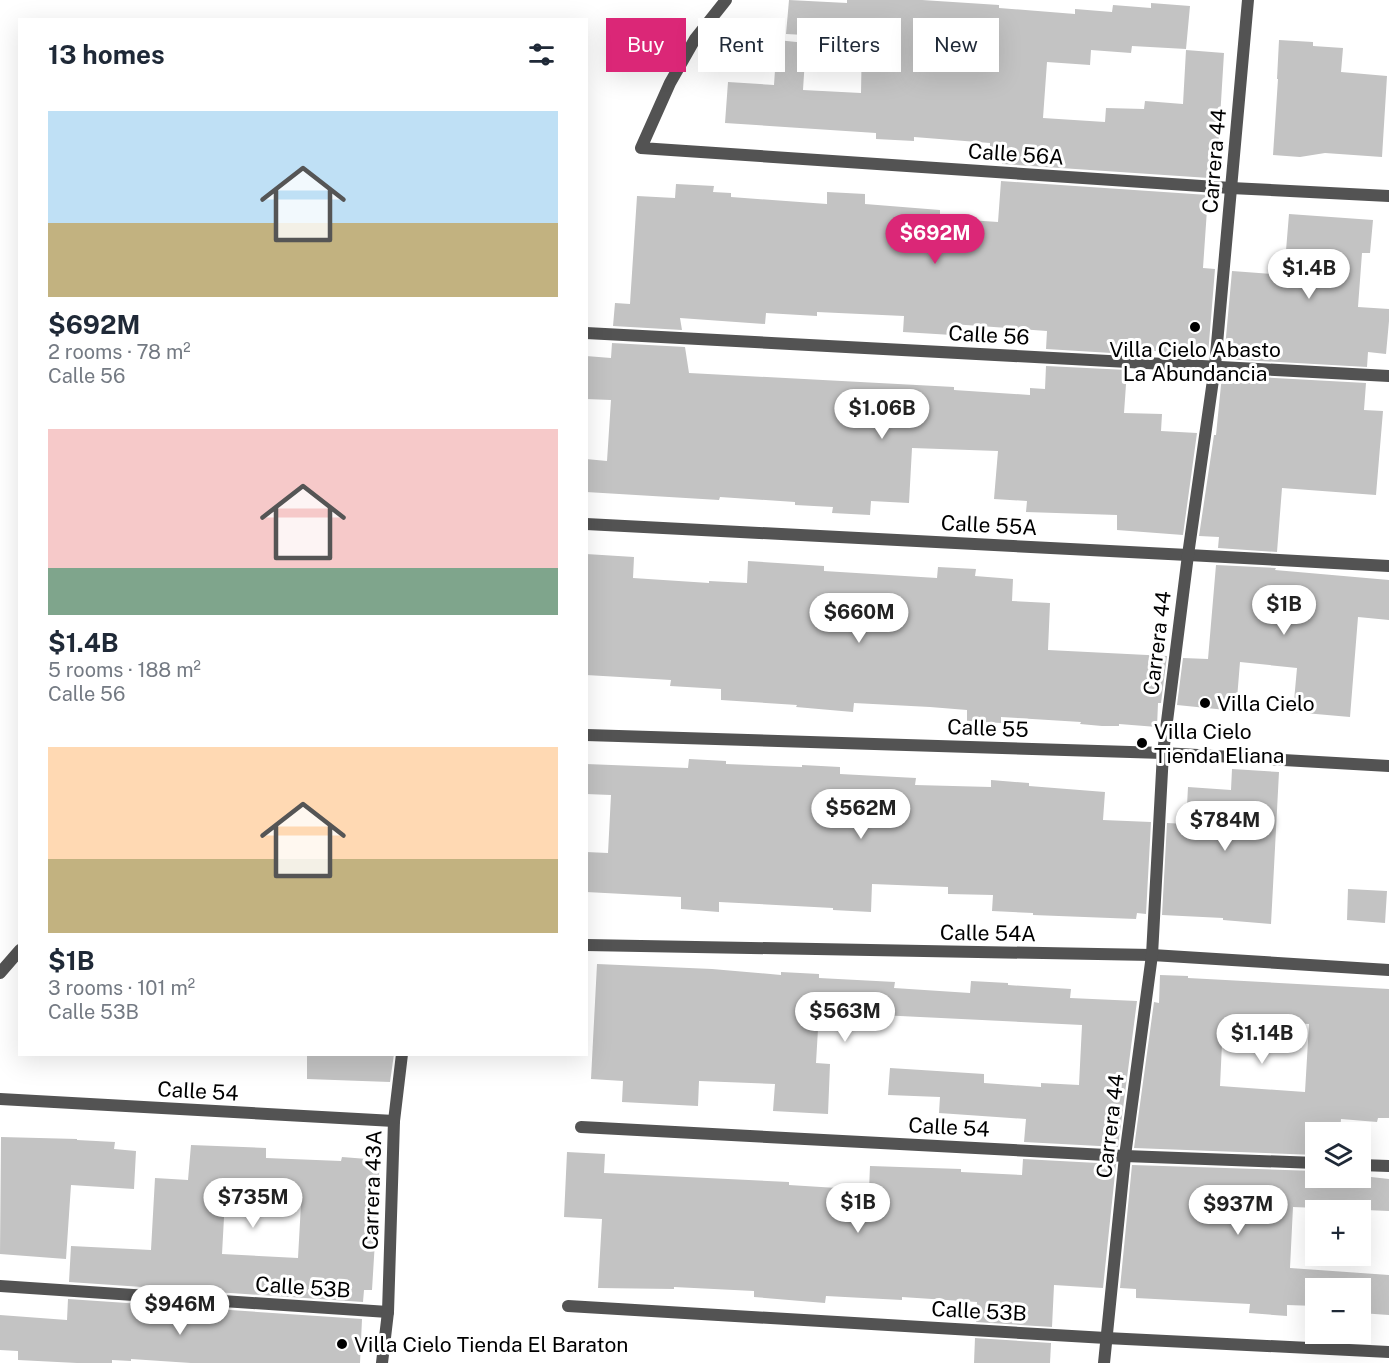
<!DOCTYPE html>
<meta charset="utf-8">
<style>
body{margin:0;font-family:"Public Sans",sans-serif;background:#f6f6f7;color:#1f2937;height:100vh;display:flex;flex-direction:column;font-size:22px;white-space:nowrap}
*{box-sizing:border-box;margin:0}
p{font-size:20px;color:#747a83}
.icon{flex:none;width:33px;height:33px;fill:none;stroke:currentColor;stroke-width:2;stroke-linecap:round;stroke-linejoin:round}
.map{position:relative;flex:1;overflow:hidden}
.details{position:absolute;left:18px;top:18px;width:570px;height:1038px;display:flex;flex-direction:column;background:#fff;border-radius:0px;box-shadow:0 6px 24px #0002}
.details>*{flex:none}
.banner{position:absolute;left:606px;top:18px;width:570px;height:54px;display:flex;gap:12px}
.buttons{position:absolute;left:1305px;top:1122px;display:grid;gap:12px}
.buttons a{display:grid;place-items:center;width:66px;height:66px;border-radius:0px;background:#fff;box-shadow:0 6px 24px #0002;font-size:30px}
.price{position:absolute;translate:-50% -51px;padding:0 14px;border-radius:21px;background:#fff;color:#222;font-size:20px;line-height:39px;filter:drop-shadow(0 2px 3px #0008)}
.price::after{content:'';position:absolute;left:50%;top:36px;width:18px;height:14px;margin-left:-9px;background:inherit;clip-path:polygon(0 0,100% 0,50% 100%)}
.price.active{background:#db2777;color:#fff}
ul{padding:0;list-style:none}
li{display:grid;align-content:center;gap:12px;height:318px;padding:0 30px}
li span{display:grid;place-items:center;height:186px;border-radius:0px;color:#555}
li>.icon{margin-inline-start:auto}
span .icon{width:108px;height:108px;fill:#fffc;stroke-width:1}
li b{font-size:26px}
h2{display:flex;justify-content:space-between;align-items:center;height:72px;padding:0 30px;font-size:26px}
.chip{padding:0 21px;border-radius:0px;background:#fff;box-shadow:0 6px 24px #0002;font-size:21px;line-height:54px}
.chip.active{background:#db2777;color:#fff}
.map>svg:first-child{display:block}
</style>
<div class="map">
<svg width="1389" height="1363" viewBox="0 0 1389 1363">
<rect width="100%" height="100%" fill="#fff"/>
<g fill="#c3c3c3" fill-rule="evenodd">
<path d="M789,0L847,3V0H922L999,5V8L1075,14V9L1112,12L1113,5L1151,8V3L1190,6L1186,49L1132,46L1131,53L1091,50L1090,65L1047,62L1043,118L1105,122L1106,108L1144,109L1145,101L1183,104L1186,50L1224,53L1217,167L1209,166V178L1002,164L1003,149L990,148V143L914,137V141L876,139V133L725,123L728,82L774,85L777,40L806,43L803,90L861,93L862,38L786,34Z"/>
<path d="M1279,40L1313,42V46L1343,48L1341,72L1387,76L1382,157L1325,153L1300,157L1273,155L1278,79H1277Z"/>
<path d="M1001,181L1208,195L1203,268L1215,269L1208,355L1128,349V354L1046,349L1047,331L952,324V335L903,332L904,316L817,312V316L766,313L765,324L680,318L682,330L613,326L615,303L630,304L637,196L675,198L676,184L714,186L713,192L731,193V197L827,204V192L865,194V204L940,210V218L998,222Z"/>
<path d="M1289,214L1373,220L1370,253H1362L1358,307L1389,309V321L1386,354L1368,352L1367,367L1224,359L1232,271L1284,275Z"/>
<path d="M612,343L685,347L689,373L954,387V390L1030,395V388L1045,389L1046,366L1127,370L1124,413L1162,414L1161,431L1197,433L1183,535L1117,530V515L1026,512L1027,501L994,499L998,451L912,448L909,503L871,501L870,515L832,513L833,507L795,505V502L720,497L719,500L586,492V459L607,461L611,400L586,399V356L611,358Z"/>
<path d="M1222,375L1366,383L1364,410L1383,411L1376,495L1282,488L1277,552L1218,548L1219,537L1199,536L1214,435H1216Z"/>
<path d="M586,554L634,557L633,578L709,583V581L747,583L748,561L824,566V571L937,578L938,567L976,569L975,576L1013,579L1012,601L1050,603L1048,650L1167,656L1161,703H1158L1157,727L1119,724V726H1102L1080,724L1081,722L1001,717V723L967,721V710L930,707L854,703L853,712L796,707L797,705L721,700V689L670,686L671,680L586,675Z"/>
<path d="M1216,565L1276,568L1275,570L1389,580V620L1358,617L1350,717L1293,712L1297,668L1240,662L1236,711L1177,705L1183,658L1208,659Z"/>
<path d="M689,759L726,761V764L802,767V765L840,767V774L916,778L915,785L991,787V780L1029,783V786L1105,792L1103,820L1151,822L1146,914L1137,913L1136,919L1033,915V913L992,911L993,895L948,894V887L872,884L871,912L833,910V908L719,902V912L681,909V897L586,892V852L608,853L611,795L586,794V764L688,768Z"/>
<path d="M1232,769L1279,772L1271,924L1223,920V918L1162,915L1167,823L1186,824L1188,787L1231,790Z"/>
<path d="M1348,889L1387,891L1385,923L1347,920Z"/>
<path d="M597,964L712,969L781,975V972L819,974V978L895,982L894,988L970,993L971,981L1008,983V985L1071,989L1070,998L1137,1001L1118,1147L1024,1142L1026,1119L939,1113L940,1097L888,1095L890,1068L984,1074V1083L1041,1087V1083L1079,1085L1082,1025L819,1012L816,1063L830,1064L828,1114L773,1111L775,1084L699,1081L698,1106L622,1102L623,1081L591,1079Z"/>
<path d="M1160,975L1188,976V978L1389,989V1118H1378L1377,1122L1341,1119L1340,1132H1316V1155L1134,1148L1154,1002L1159,1003ZM1233,1019L1309,1024L1305,1092L1220,1086L1223,1022L1233,1023Z"/>
<path d="M307,1054H394L390,1082L307,1079Z"/>
<path d="M1,1137L77,1139V1140L115,1142L114,1149L136,1151L134,1189L71,1185L66,1259L0,1254Z"/>
<path d="M191,1145L266,1148V1158L341,1161L342,1157L380,1160L372,1290H364L363,1302L69,1282L71,1246L151,1250L155,1178L188,1180ZM225,1199L301,1204L298,1258L222,1254Z"/>
<path d="M567,1152L605,1154L604,1173L789,1182V1185L869,1190L870,1166L961,1169V1172L1022,1175L1023,1159L1116,1164L1103,1288L1054,1285L1052,1327L976,1322L977,1302L902,1297V1300L826,1296L825,1303L754,1297V1291L674,1287V1289L598,1288L602,1219L564,1217Z"/>
<path d="M1132,1165L1316,1171V1178H1360V1175L1371,1176V1177L1389,1179V1211L1293,1207L1290,1268L1389,1275V1315L1360,1313V1288H1316V1306L1287,1305V1316L1249,1313L1250,1304L1136,1298V1289L1120,1288Z"/>
<path d="M68,1299L362,1319L360,1363H191L131,1359V1361L112,1360V1363H77L18,1360V1351L0,1350V1315L67,1320Z"/>
<path d="M975,1338L1051,1343L1050,1363H974Z"/>
</g>
<g fill="none" stroke-linecap="round" stroke-linejoin="round">
<g stroke="#535353" stroke-width="12">
<path d="M726,0L695,39L670,83L641,148L1231,188L1389,196"/>
<path d="M586,333L1389,376"/>
<path d="M586,524L1188,555L1389,566"/>
<path d="M586,735L1163,753L1389,766"/>
<path d="M586,945L1152,955L1389,970"/>
<path d="M0,973L20,950"/>
<path d="M0,1099L394,1121"/>
<path d="M581,1127L1125,1156L1316,1163"/>
<path d="M1360,1165L1389,1166"/>
<path d="M0,1286L388,1312"/>
<path d="M568,1306L1106,1338L1389,1352"/>
<path d="M382,1363L388,1312L394,1121L402,1054"/>
<path d="M1104,1363L1125,1156L1152,955L1163,753L1188,555L1215,366L1248,0"/>
</g>
</g>
<g fill="#000" stroke="#fff" stroke-width="2">
<circle cx="1195" cy="327" r="6"/>
<circle cx="1205" cy="703" r="6"/>
<circle cx="1142" cy="743" r="6"/>
<circle cx="342" cy="1344" r="6"/>
</g>
<g text-anchor="middle" dominant-baseline="central" stroke-width="6" stroke-linejoin="round" paint-order="stroke">
<g font-size="21" fill="#000" stroke="#fff">
<text transform="translate(1016 154) rotate(4)">Calle 56A</text>
<text transform="translate(1214 161) rotate(-85)">Carrera 44</text>
<text transform="translate(989 335) rotate(3)">Calle 56</text>
<text transform="translate(989 525) rotate(3)">Calle 55A</text>
<text transform="translate(1157 643) rotate(-83)">Carrera 44</text>
<text transform="translate(988 728) rotate(2)">Calle 55</text>
<text transform="translate(988 933) rotate(1)">Calle 54A</text>
<text transform="translate(198 1091) rotate(3)">Calle 54</text>
<text transform="translate(1110 1126) rotate(-83)">Carrera 44</text>
<text transform="translate(949 1127) rotate(3)">Calle 54</text>
<text transform="translate(372 1190) rotate(-88)">Carrera 43A</text>
<text transform="translate(303 1287) rotate(4)">Calle 53B</text>
<text transform="translate(979 1311) rotate(3)">Calle 53B</text>
</g>
<g font-size="21" fill="#000" stroke="#fff" text-anchor="start">
<text x="1195" y="349" text-anchor="middle">Villa Cielo Abasto<tspan x="1195" dy="24">La Abundancia</tspan></text>
<text x="1217" y="703">Villa Cielo</text>
<text x="1154" y="731">Villa Cielo<tspan x="1154" dy="24">Tienda Eliana</tspan></text>
<text x="354" y="1344">Villa Cielo Tienda El Baraton</text>
</g>
</g>
</svg>
<div class="buttons">
<a><svg class="icon" aria-label="layers" viewBox="0 0 24 24"><path d="M12 4l9 5-9 5-9-5zM3 14l9 5 9-5"/></svg></a>
<a>+</a>
<a>−</a>
</div>
<b class="price active" style="left:935px;top:265px">$692M</b>
<b class="price" style="left:1309px;top:300px">$1.4B</b>
<b class="price" style="left:882px;top:440px">$1.06B</b>
<b class="price" style="left:1284px;top:636px">$1B</b>
<b class="price" style="left:859px;top:644px">$660M</b>
<b class="price" style="left:861px;top:840px">$562M</b>
<b class="price" style="left:1225px;top:852px">$784M</b>
<b class="price" style="left:845px;top:1043px">$563M</b>
<b class="price" style="left:1262px;top:1065px">$1.14B</b>
<b class="price" style="left:253px;top:1229px">$735M</b>
<b class="price" style="left:858px;top:1234px">$1B</b>
<b class="price" style="left:1238px;top:1236px">$937M</b>
<b class="price" style="left:180px;top:1336px">$946M</b>
<div class="banner">
<a class="chip active">Buy</a>
<a class="chip">Rent</a>
<a class="chip">Filters</a>
<a class="chip">New</a>
</div>
<section class="details">
<h2>13 homes<svg class="icon" aria-label="filters" viewBox="0 0 24 24"><path d="M4 7h16M4 17h16"/><circle cx="9" cy="7" r="2"/><circle cx="15" cy="17" r="2"/></svg></h2>
<ul>
<li><span style="background:linear-gradient(#bfe0f5 60%,#c2b280 0)"><svg class="icon" aria-label="home" viewBox="0 0 24 24"><path d="M3 11l9-7 9 7M6 9v11h12V9"/></svg></span><div><b>$692M</b><p>2 rooms · 78 m²</p><p>Calle 56</p></div></li>
<li><span style="background:linear-gradient(#f6c9c9 75%,#7fa58c 0)"><svg class="icon" aria-label="home" viewBox="0 0 24 24"><path d="M3 11l9-7 9 7M6 9v11h12V9"/></svg></span><div><b>$1.4B</b><p>5 rooms · 188 m²</p><p>Calle 56</p></div></li>
<li><span style="background:linear-gradient(#ffd9b3 60%,#c2b280 0)"><svg class="icon" aria-label="home" viewBox="0 0 24 24"><path d="M3 11l9-7 9 7M6 9v11h12V9"/></svg></span><div><b>$1B</b><p>3 rooms · 101 m²</p><p>Calle 53B</p></div></li>
</ul>
</section>
</div>
